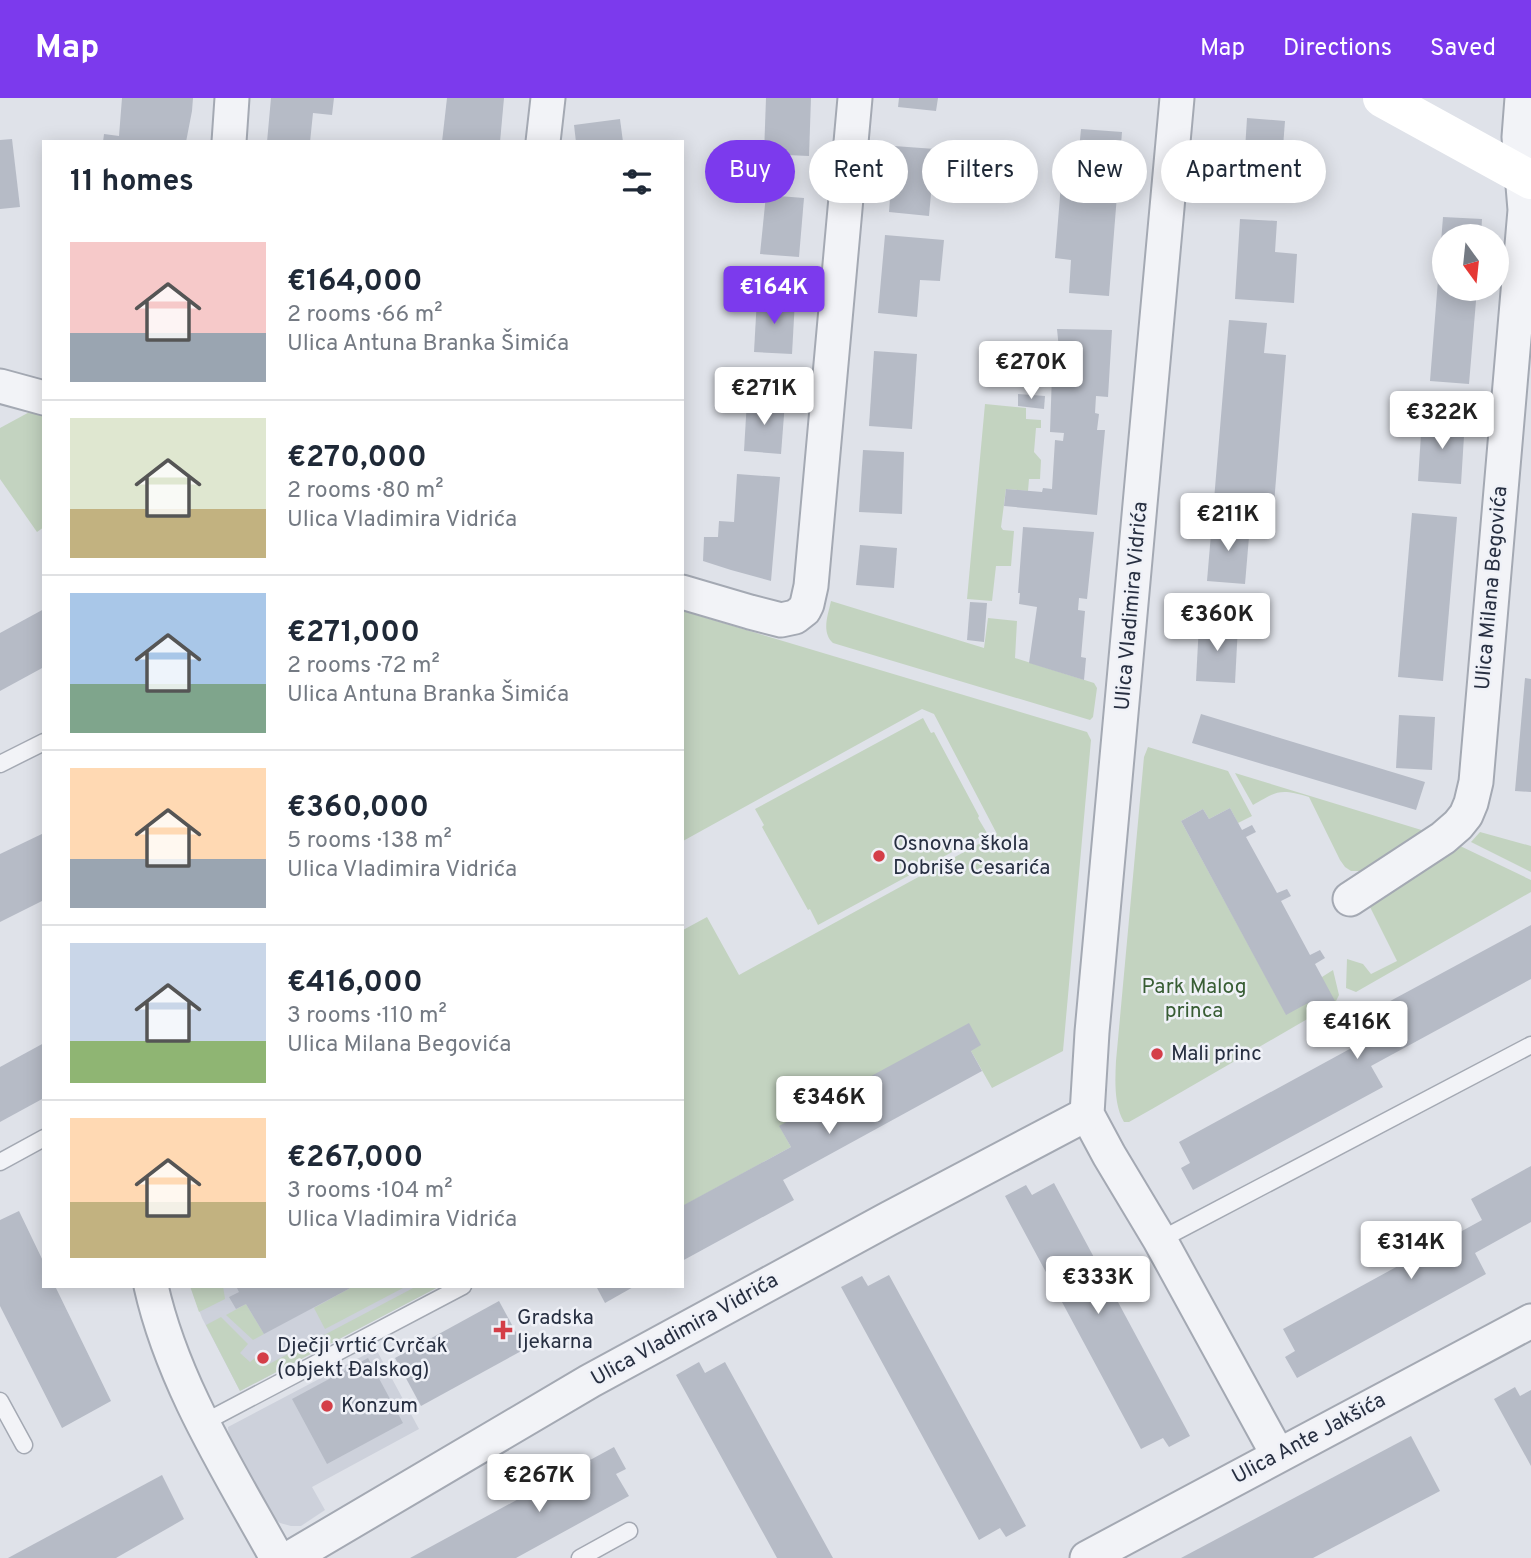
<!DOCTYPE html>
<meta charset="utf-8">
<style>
body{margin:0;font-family:Overpass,sans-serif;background:#f6f6f7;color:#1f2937;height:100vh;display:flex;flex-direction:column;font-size:26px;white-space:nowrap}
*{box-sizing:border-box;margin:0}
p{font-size:23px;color:#747a83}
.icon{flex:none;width:38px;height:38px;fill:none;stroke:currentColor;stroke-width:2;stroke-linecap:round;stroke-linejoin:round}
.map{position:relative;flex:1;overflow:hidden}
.sheet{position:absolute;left:42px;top:42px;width:642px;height:1148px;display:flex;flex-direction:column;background:#fff;border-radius:0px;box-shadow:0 4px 18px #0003}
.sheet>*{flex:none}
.banner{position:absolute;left:705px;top:42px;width:665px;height:63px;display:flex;gap:14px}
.needle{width:46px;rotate:165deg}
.fabs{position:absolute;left:1432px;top:126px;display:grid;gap:14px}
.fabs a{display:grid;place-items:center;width:77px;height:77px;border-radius:50%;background:#fff;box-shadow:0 4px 18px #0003;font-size:35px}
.price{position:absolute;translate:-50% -60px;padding:0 16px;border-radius:7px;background:#fff;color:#222;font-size:23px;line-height:46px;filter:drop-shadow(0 2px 4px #0008)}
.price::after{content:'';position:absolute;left:50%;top:42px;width:21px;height:16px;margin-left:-10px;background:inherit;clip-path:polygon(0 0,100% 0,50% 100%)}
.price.active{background:#7c3aed;color:#fff}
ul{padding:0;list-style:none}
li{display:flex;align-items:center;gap:21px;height:175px;padding:0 28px}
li+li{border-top:2px solid #e0e1e3}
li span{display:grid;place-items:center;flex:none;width:196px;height:140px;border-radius:0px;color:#555}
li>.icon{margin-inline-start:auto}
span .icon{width:84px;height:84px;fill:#fffc;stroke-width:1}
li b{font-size:30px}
h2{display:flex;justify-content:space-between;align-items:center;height:84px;padding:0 28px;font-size:30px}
.pill{padding:0 24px;border-radius:32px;background:#fff;box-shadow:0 4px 18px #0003;font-size:24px;line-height:63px}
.pill.active{background:#7c3aed;color:#fff}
header{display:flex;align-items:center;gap:42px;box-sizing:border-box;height:98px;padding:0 35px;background:#7c3aed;color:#fff}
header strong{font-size:33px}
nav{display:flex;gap:38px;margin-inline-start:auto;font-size:24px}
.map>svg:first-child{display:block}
</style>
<header>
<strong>Map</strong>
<nav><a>Map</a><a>Directions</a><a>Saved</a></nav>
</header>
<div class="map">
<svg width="1531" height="1460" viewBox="0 0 1531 1460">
<rect width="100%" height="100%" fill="#dfe2e9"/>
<g fill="#cdd1db">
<path d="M190,1188H440L240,1293L202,1220Z"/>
<path d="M376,1251L419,1331L312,1389L325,1412L301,1428H291L280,1425L271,1418L229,1341L228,1329Z"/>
</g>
<g fill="#c3d3c0">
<path d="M985,306L1026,310V321L1041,322V330H1036L1034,354L1041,362L1040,381H1029L1028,393L1006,391L1001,429L1003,432L1014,433L1011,468H996L992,503L967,501Z"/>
<path d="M35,311L44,314V429L37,434L0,381V330Z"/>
<path d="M831,503L984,550L988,520L1017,523L1015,560L1094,585L1097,590L1093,619L1090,622L833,545C821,534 828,517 831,503Z"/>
<path d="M683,513L1087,634L1091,642L1063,953L992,990L971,953L780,1029L791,1049L683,1108V832L707,819L739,877L997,736L934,616L922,611L683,743Z"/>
<path d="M923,620L931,635L934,634L979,718L978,720L987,735L818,827L810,811L808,812L762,729L764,727L755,711Z"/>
<path d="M1148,649L1228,673L1252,718L1238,725L1230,710L1209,721L1203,711L1181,723L1286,916L1322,879L1333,872L1339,897L1335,905L1152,1011L1129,1024H1124C1114,1007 1115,983 1116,963L1144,659Z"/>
<path d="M1235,675L1428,734L1364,773H1351L1345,769L1340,762L1309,699C1281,691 1278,692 1253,707Z"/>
<path d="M1480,734L1531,748V774L1471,744Z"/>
<path d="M1456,746L1531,782V794L1356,894L1346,890L1347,861L1363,866L1371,876L1397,863L1366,801Z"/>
<path d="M190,1188H223L225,1201L199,1214Z"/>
<path d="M354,1188H403V1190L325,1231L314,1210Z"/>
<path d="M417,1188H440L240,1293L206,1227L221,1219L248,1246L240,1255L250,1264L259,1256L269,1266Z"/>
<path d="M246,1206L264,1236L253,1242L226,1217Z"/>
</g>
<g fill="#b6bbc6">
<path d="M122,0H193L192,13L186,44H103L104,36L119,38Z"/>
<path d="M271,0H334L332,17L313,15L310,44H267Z"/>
<path d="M447,0H504L500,44H442Z"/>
<path d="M766,0H811L809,58L764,56Z"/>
<path d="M899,0H938L936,13L898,9Z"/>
<path d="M1247,20L1285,23L1280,88L1243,85Z"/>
<path d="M620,21L623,44H576L574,27Z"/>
<path d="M1081,31L1122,34L1109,198L1069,195L1071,162L1055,160L1063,61L1078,62Z"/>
<path d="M12,41L20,109L0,111V42Z"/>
<path d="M894,48L935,51L929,118L889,114Z"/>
<path d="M766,97L804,100L799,159L760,156Z"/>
<path d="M1443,119L1482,121L1481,138H1444V191H1477L1469,286L1430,283Z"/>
<path d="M1240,121L1277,123L1275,154L1297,156L1294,205L1235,201Z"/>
<path d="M885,137L944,142L940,183L920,182L917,219L878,215Z"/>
<path d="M757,200L795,202L792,256L754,254Z"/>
<path d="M1229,222L1267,225L1264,255L1286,257L1274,406L1214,402Z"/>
<path d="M1057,231L1112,232L1108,299L1096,298L1095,315L1099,316L1097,332H1105L1097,417L1004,408L1006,391L1042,394L1043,390L1052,391L1055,342L1063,343L1064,335L1050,334L1052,276H1059L1060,261Z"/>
<path d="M874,253L917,256L912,331L869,328Z"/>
<path d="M1018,296L1045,298L1044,311L1018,308Z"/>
<path d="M747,302L785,304L781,356L744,353Z"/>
<path d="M1422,320L1465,322L1461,386L1418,383Z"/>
<path d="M863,352L904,354L902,416L859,414Z"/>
<path d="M737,376L780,379L771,483L731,472L703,463L704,439H718L719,423L734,424Z"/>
<path d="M1412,415L1457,419L1443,583L1398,579Z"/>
<path d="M1212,424L1250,427L1245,486L1207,483Z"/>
<path d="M1023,429L1094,434L1087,501L1079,500L1078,512L1085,513L1081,559L1086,560L1084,582L1029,565L1037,509L1019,506L1020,495H1018Z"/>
<path d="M860,447L897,450L894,490L856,487Z"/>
<path d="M970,504L987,505L984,544L967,542Z"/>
<path d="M44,511V569L0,593V535Z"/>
<path d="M1199,526L1238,528L1235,585L1196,583Z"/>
<path d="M1525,580L1531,581V694L1515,693Z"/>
<path d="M1201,616L1425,684L1416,712L1192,645Z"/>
<path d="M1399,617L1435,619L1432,672L1396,670Z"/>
<path d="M1230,710L1242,732L1252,727L1256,734L1246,739L1277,795L1287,791L1291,798L1281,803L1310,857L1320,852L1325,860L1315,866L1335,903L1314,914L1308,905L1286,917L1181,723L1203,711L1209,721Z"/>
<path d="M44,735V802L0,824V756Z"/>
<path d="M1531,827V881L1371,968L1383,989L1193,1092L1181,1070L1190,1065L1179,1044L1379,935L1368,915Z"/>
<path d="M969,925L981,947L971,953L982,973L783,1082L794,1102L682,1163V1108L791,1049L779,1028Z"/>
<path d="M44,945V1000L0,1024V969Z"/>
<path d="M1531,1068V1124L1475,1155L1486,1176L1297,1280L1285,1259L1295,1253L1283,1231L1482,1122L1471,1101Z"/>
<path d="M1054,1085L1190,1338L1169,1349L1163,1340L1141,1351L1005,1098L1026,1087L1032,1097Z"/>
<path d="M19,1113L44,1165V1188H55L111,1303L62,1330L0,1208V1122Z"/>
<path d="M889,1177L1026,1428L1006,1439L1000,1430L979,1442L841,1189L862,1178L868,1188Z"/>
<path d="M236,1188H354L264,1236L246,1206L236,1211L229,1199L239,1194Z"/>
<path d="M596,1188H635L605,1205Z"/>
<path d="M499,1203L525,1251L421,1308L395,1260Z"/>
<path d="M368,1260L403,1325L327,1366L292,1301Z"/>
<path d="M699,1264L705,1275L725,1264L833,1460H777L676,1277Z"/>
<path d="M1515,1289L1520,1298L1531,1292V1368L1494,1301Z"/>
<path d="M1411,1338L1440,1393L1313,1460H1181Z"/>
<path d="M614,1349L626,1371L616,1376L629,1398L516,1460H410Z"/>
<path d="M162,1377L184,1421L116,1460H8Z"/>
</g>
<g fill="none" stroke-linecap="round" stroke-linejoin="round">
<g stroke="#a4a9b3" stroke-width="19">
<g id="lane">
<path d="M0,666L44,644"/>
<path d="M0,1064L44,1040"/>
<path d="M1160,1142L1531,947"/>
<path d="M0,1303L24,1347"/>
<path d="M203,1325L463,1188"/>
<path d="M580,1460L629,1433"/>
</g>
</g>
<g stroke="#a4a9b3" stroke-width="37">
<g id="street">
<path d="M1177,0L1092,934L1087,1016L1109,1057L1160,1142L1278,1357"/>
<path d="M229,44L232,0"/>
<path d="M543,44L548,0"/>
<path d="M0,288L44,300"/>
<path d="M682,494L750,514L781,522L795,519L804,512L807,506L811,488L855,0"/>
<path d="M1350,801L1443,740L1458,727L1466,717L1471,705L1476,684L1525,112L1519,39L1522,0"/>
<path d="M151,1188C173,1286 229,1373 277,1460"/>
<path d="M290,1460L590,1283L888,1121L1087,1016"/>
<path d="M1087,1460L1531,1223"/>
</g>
</g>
<use href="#lane" stroke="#f2f3f7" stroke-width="16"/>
<use href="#street" stroke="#f2f3f7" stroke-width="33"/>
<path stroke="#fff" stroke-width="38" d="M1382,0L1531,82"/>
</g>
<g fill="#d43e48" stroke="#eff1f7" stroke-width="2.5">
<circle cx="879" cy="758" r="7"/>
<circle cx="1157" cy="956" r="7"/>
<path d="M499.5 1221.5h7v7h7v7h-7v7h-7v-7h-7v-7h7z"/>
<circle cx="263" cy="1260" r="7"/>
<circle cx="327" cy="1308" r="7"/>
</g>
<g text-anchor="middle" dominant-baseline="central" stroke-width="5" stroke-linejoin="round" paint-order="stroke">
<g font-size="21" fill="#272f41" stroke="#eff1f7">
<text transform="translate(1492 490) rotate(-85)">Ulica Milana Begovića</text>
<text transform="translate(1132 508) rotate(-85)">Ulica Vladimira Vidrića</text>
<text transform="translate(685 1232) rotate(-29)">Ulica Vladimira Vidrića</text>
<text transform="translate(1309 1341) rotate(-28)">Ulica Ante Jakšića</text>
</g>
<g font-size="21" fill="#272f41" stroke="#eff1f7" text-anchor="start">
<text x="893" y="746">Osnovna škola<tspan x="893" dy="24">Dobriše Cesarića</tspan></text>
<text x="1171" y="956">Mali princ</text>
<text x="517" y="1220">Gradska<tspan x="517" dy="24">ljekarna</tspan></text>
<text x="277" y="1248">Dječji vrtić Cvrčak<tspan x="277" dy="24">(objekt Đalskog)</tspan></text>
<text x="341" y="1308">Konzum</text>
</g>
<g font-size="21" fill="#385d34" stroke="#eff1f7">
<text x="1194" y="889">Park Malog<tspan x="1194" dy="24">princa</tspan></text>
</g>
</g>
</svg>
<div class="fabs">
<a><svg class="needle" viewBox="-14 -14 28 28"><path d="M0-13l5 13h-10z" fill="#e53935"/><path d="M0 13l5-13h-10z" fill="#747a83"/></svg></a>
</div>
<b class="price active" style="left:774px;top:228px">€164K</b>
<b class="price" style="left:1031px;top:303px">€270K</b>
<b class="price" style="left:764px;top:329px">€271K</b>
<b class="price" style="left:1442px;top:353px">€322K</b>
<b class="price" style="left:1228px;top:455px">€211K</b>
<b class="price" style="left:1217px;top:555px">€360K</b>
<b class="price" style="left:1357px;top:963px">€416K</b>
<b class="price" style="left:829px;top:1038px">€346K</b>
<b class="price" style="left:1411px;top:1183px">€314K</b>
<b class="price" style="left:1098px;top:1218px">€333K</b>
<b class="price" style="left:539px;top:1416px">€267K</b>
<div class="banner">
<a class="pill active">Buy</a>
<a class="pill">Rent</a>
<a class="pill">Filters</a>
<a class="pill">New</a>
<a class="pill">Apartment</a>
</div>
<section class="sheet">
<h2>11 homes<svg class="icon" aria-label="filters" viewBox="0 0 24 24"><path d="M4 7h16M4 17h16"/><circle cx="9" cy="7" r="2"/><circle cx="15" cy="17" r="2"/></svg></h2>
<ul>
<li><span style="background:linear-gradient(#f6c9c9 65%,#9aa5b1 0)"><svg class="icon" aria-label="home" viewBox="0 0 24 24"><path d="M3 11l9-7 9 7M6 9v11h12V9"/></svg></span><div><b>€164,000</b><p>2 rooms · 66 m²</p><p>Ulica Antuna Branka Šimića</p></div></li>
<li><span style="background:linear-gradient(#dfe7d0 65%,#c2b280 0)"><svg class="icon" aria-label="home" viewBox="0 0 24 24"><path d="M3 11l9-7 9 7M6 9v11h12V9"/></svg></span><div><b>€270,000</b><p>2 rooms · 80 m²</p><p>Ulica Vladimira Vidrića</p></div></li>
<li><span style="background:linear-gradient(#a9c7e8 65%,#7fa58c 0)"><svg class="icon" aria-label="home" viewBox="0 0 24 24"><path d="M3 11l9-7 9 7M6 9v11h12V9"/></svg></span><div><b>€271,000</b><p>2 rooms · 72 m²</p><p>Ulica Antuna Branka Šimića</p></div></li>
<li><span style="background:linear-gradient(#ffd9b3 65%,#9aa5b1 0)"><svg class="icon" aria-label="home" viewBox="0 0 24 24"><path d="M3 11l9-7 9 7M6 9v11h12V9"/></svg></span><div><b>€360,000</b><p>5 rooms · 138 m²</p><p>Ulica Vladimira Vidrića</p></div></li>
<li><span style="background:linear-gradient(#c9d6e8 70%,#8fb573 0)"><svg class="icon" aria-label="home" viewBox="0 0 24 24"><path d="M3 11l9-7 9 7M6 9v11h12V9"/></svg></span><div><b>€416,000</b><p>3 rooms · 110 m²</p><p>Ulica Milana Begovića</p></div></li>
<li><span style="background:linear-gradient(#ffd9b3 60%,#c2b280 0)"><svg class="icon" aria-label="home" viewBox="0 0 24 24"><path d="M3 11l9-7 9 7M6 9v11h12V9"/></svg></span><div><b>€267,000</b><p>3 rooms · 104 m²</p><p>Ulica Vladimira Vidrića</p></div></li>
</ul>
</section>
</div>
